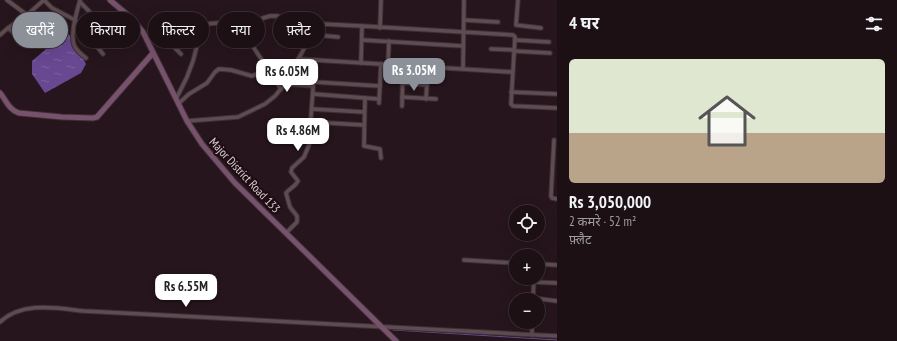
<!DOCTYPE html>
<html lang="hi">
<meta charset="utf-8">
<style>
body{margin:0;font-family:"PT Sans Narrow","Noto Sans Devanagari",sans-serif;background:#291e22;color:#f1f3f6;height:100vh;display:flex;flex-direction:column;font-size:15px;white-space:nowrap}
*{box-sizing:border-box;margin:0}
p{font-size:13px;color:#a09da0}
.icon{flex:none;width:22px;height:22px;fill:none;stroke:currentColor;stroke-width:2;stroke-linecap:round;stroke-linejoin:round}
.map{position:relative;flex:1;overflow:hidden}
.panel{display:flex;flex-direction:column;background:#1c1015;width:340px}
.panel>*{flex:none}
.banner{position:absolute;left:12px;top:12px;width:380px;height:36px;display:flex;gap:8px}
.tools{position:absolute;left:509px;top:205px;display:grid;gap:8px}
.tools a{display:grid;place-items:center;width:36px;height:36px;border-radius:50%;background:#1c1015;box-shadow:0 4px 16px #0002,0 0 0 1px #3a3034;font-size:20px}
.price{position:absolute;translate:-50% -34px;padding:0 9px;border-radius:8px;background:#fff;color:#222;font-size:13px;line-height:26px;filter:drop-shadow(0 1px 2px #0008)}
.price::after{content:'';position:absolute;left:50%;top:24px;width:12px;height:9px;margin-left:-6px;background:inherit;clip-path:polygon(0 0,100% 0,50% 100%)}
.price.selected{background:#8c9099;color:#fff}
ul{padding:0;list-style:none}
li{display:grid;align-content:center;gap:8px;height:212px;padding:0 12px}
li span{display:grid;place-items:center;height:124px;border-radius:6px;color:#555}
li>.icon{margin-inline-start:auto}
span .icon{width:72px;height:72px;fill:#fffc;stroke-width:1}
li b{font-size:17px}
h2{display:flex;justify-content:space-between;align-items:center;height:48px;padding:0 12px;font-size:17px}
.tag{padding:0 14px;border-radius:18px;background:#1c1015;box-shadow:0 4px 16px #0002,0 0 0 1px #3a3034;font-size:14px;line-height:36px}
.tag.selected{background:#8c9099;color:#fff}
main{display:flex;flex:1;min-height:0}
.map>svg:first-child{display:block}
</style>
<main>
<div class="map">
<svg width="557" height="341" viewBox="0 0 557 341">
<defs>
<pattern id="water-ripples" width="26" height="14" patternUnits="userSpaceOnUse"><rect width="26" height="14" fill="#684891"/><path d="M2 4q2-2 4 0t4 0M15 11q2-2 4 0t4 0" fill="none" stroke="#7d61a0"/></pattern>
</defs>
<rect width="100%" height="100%" fill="#26151c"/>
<path fill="url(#water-ripples)" d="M66,32L73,38L86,64L81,73L45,93L32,74V61Z"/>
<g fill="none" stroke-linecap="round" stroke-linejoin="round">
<path stroke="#684891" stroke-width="1" d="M393,330L557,340"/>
<g stroke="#3b3033" stroke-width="5.5">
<g id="street">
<path d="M7,0L27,15"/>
<path d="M44,0L52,8L75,20L103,54"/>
<path d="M80,0C77,12 69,36 75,47C78,52 82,55 86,58"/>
<path d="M518,0L516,25L541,28"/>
<path d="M80,2L121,44"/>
<path d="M464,20L498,22"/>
<path d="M240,21L250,42L281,89"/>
<path d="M8,28L27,15L44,0"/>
<path d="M380,28L381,0"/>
<path d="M0,35L8,28L23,40L37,46"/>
<path d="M168,39V25"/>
<path d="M147,40H172L174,41L175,48L181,54"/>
<path d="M362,40L463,46"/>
<path d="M515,40L549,42"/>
<path d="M491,49L514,50"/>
<path d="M514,51L550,53"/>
<path d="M298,59L512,72"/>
<path d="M361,63L362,26L513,35L515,37L511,104L513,106L557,108"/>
<path d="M388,64L389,41"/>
<path d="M463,69L464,0"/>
<path d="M314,82L380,86"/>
<path d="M402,83L427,85"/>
<path d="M285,84L313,86"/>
<path d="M511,92L557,94"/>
<path d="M313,94L379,99"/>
<path d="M402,97L436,99"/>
<path d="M365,98L364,146L380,149L381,158"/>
<path d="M176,99L187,77L193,61L202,26L205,24L257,20L270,16H277L289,19L317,35L338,37"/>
<path d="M426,99L428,67"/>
<path d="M379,103L381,64"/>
<path d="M178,104L189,94L207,83L215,72L219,69L231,70L252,76L268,69"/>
<path d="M402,106L403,65"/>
<path d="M312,109L364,112"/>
<path d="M187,121L238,117L265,104L275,96L284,85L316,27L322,24L362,26"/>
<path d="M311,122L364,125"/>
<path d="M554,140L551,196L552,198L557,199"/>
<path d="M286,233L297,222V216L290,207L286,193C290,188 295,187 298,181L291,172L292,168L304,157L309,145L315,60"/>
<path d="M464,260L516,263"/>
<path d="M538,264L557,265"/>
<path d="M534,282L557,283"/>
<path d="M533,298L557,301"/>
<path d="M533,299L534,278"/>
<path d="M0,322C22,301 56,308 84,311L557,336"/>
<path d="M532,335V322"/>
</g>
</g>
<g stroke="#3b3033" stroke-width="7">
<g id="secondary">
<path d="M110,0L130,17L143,32L187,121L202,144L235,183L396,341"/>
<path d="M0,93C6,100 9,110 19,113L62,117L93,118L97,117L153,53"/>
</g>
</g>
<use href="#street" stroke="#5f4b52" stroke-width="3.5"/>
<use href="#secondary" stroke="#78516d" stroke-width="5"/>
</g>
<g text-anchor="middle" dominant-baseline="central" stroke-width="4" stroke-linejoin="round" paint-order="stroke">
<g font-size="12" fill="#daced2" stroke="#1d0d13">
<text transform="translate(245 175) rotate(47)">Major District Road 133</text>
</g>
</g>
</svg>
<div class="tools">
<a><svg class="icon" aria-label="locate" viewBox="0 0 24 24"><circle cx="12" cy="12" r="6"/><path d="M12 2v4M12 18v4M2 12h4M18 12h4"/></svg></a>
<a>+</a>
<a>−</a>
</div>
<b class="price selected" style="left:414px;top:92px">Rs 3.05M</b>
<b class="price" style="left:287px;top:93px">Rs 6.05M</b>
<b class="price" style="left:298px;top:152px">Rs 4.86M</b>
<b class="price" style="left:186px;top:308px">Rs 6.55M</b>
<div class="banner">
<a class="tag selected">खरीदें</a>
<a class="tag">किराया</a>
<a class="tag">फ़िल्टर</a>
<a class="tag">नया</a>
<a class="tag">फ़्लैट</a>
</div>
</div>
<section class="panel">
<h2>4 घर<svg class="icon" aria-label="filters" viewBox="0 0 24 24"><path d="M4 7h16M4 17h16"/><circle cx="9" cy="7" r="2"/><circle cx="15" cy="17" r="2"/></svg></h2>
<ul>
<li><span style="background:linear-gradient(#dfe7d0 60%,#b9a48a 0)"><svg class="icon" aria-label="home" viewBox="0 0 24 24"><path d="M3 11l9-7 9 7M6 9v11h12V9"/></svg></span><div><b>Rs 3,050,000</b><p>2 कमरे · 52 m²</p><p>फ़्लैट</p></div></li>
</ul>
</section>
</main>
